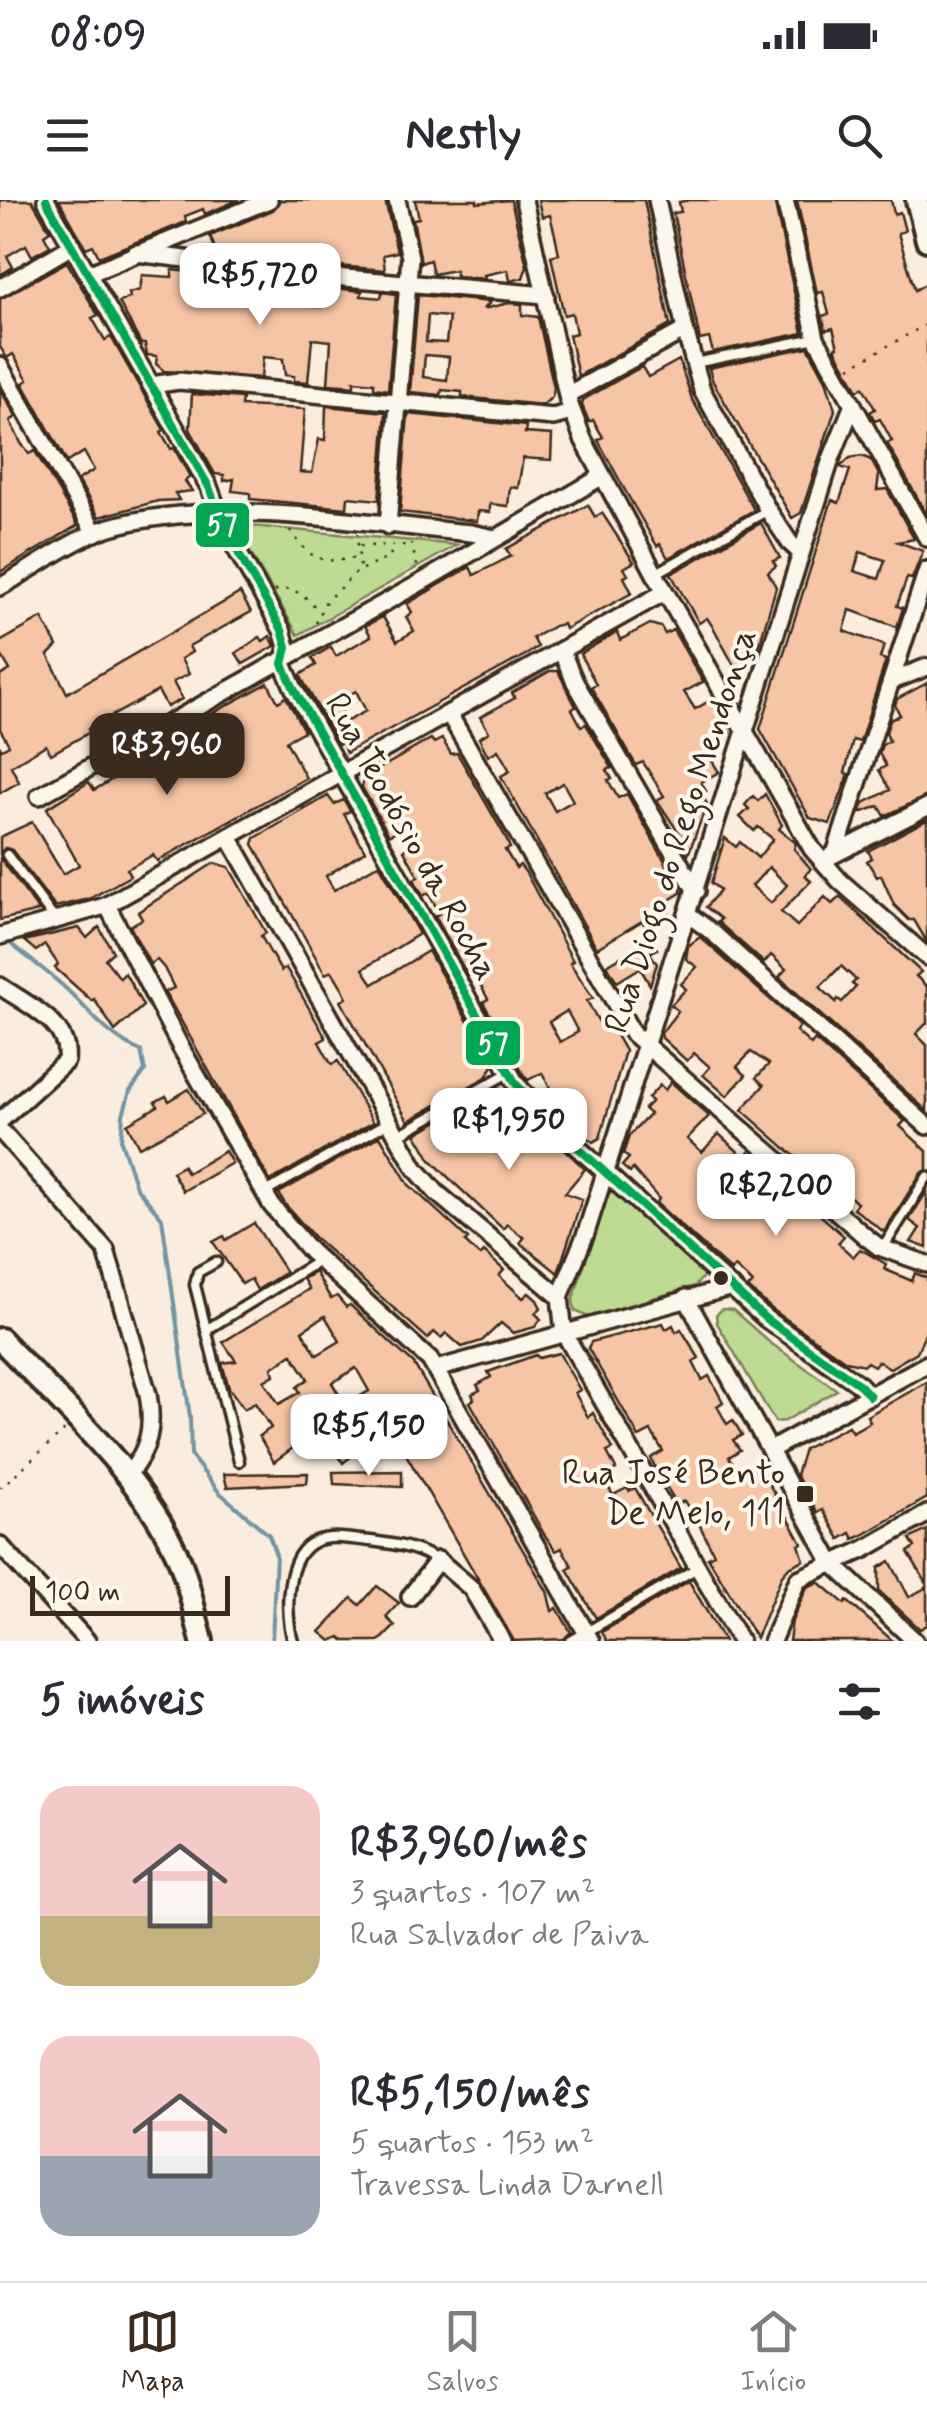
<!DOCTYPE html>
<html lang="pt">
<meta charset="utf-8">
<style>
body{margin:0;font-family:Mynerve,sans-serif;background:#f2f2f3;color:#2b2b33;height:100vh;display:flex;flex-direction:column;font-size:38px;white-space:nowrap}
*{box-sizing:border-box;margin:0}
p{font-size:32px;color:#7c7c81}
.icon{flex:none;width:55px;height:55px;fill:none;stroke:currentColor;stroke-width:2;stroke-linecap:round;stroke-linejoin:round}
.map{position:relative;height:1441px;overflow:hidden}
.drawer{display:flex;flex-direction:column;background:#fff;flex:1}
.drawer>*{flex:none}
.scale{position:absolute;left:30px;bottom:25px;width:200px;box-sizing:border-box;padding-left:10px;border:5px solid #3b2a1e;border-top:0;font-size:28px;line-height:35px;white-space:nowrap;color:#3b2a1e;-webkit-text-stroke:8px #fbf7ec;paint-order:stroke}
.price{position:absolute;translate:-50% -85px;padding:0 22px;border-radius:20px;background:#fff;color:#222;font-size:32px;line-height:65px;filter:drop-shadow(0 2px 5px #0008)}
.price::after{content:'';position:absolute;left:50%;top:60px;width:30px;height:22px;margin-left:-15px;background:inherit;clip-path:polygon(0 0,100% 0,50% 100%)}
.price.current{background:#3b2a1e;color:#fff}
ul{padding:0;list-style:none}
li{display:flex;align-items:center;gap:30px;height:250px;padding:0 40px}
li span{display:grid;place-items:center;flex:none;width:280px;height:200px;border-radius:30px;color:#555}
li>.icon{margin-inline-start:auto}
span .icon{width:120px;height:120px;fill:#fffc;stroke-width:1}
li b{font-size:42px}
h2{display:flex;justify-content:space-between;align-items:center;height:120px;padding:0 40px;font-size:42px}
.status{display:flex;justify-content:space-between;align-items:center;height:70px;padding:0 50px;background:#fff;direction:ltr}
.status svg{height:28px;fill:currentColor}
header{display:flex;justify-content:space-between;align-items:center;height:130px;padding:0 40px;background:#fff;font-size:45px;font-weight:700}
.tab-bar{display:flex;justify-content:space-around;align-items:center;height:140px;border-top:2px solid #e1e1e2;background:#fff;font-size:28px;color:#7c7c81}
.tab-bar a{display:grid;justify-items:center;gap:5px}
.tab-bar .current{color:#3b2a1e}
.map>svg:first-child{display:block}
</style>
<div class="status"><b>08:09</b><svg viewBox="0 0 49 12"><path d="M0 12V9h3v3zM5 12V6h3v6zM10 12V3h3v9zM15 12V0h3v12zM26 1h20v11H26zM47 4h2v5h-2z"/></svg></div>
<header><svg class="icon" aria-label="menu" viewBox="0 0 24 24"><path d="M4 6h16M4 12h16M4 18h16"/></svg>Nestly<svg class="icon" aria-label="search" viewBox="0 0 24 24"><circle cx="10" cy="10" r="6"/><path d="M15 15l6 6"/></svg></header>
<div class="map">
<svg width="927" height="1441" viewBox="0 0 927 1441">
<rect width="100%" height="100%" fill="#faedde"/>
<filter id="ink" filterUnits="userSpaceOnUse"><feTurbulence type="fractalNoise" baseFrequency=".01" numOctaves="2"/><feDisplacementMap in="SourceGraphic" scale="20" xChannelSelector="R" yChannelSelector="G"/><feConvolveMatrix kernelMatrix="1 2 1 2 8 2 1 2 1" color-interpolation-filters="sRGB"/></filter>
<g filter="url(#ink)">
<g fill="#bddb93" stroke="#7c8258" stroke-width="2.5">
<path d="M240,325L457,345L298,435L236,328Z"/>
<path d="M615,990L701,1068L703,1077L695,1086L588,1117L575,1111L573,1100L606,995Z"/>
<path d="M722,1109L733,1110L769,1142L837,1190L785,1221L775,1222L717,1123L716,1115Z"/>
</g>
<g fill="none" stroke-linecap="round" stroke-linejoin="round">
<path stroke="#7394a3" stroke-width="4" d="M6,740C24,755 44,769 62,785C88,808 107,838 141,851L145,871L130,891L123,915L121,941L136,987L162,1018L190,1217L191,1256L219,1292L269,1335L276,1355L272,1441"/>
</g>
<g fill="#f6c5a6" stroke="#3b2a1e" stroke-width="2.5" fill-rule="evenodd">
<path d="M0,0H32L50,31L44,35L50,46L32,56L26,45L7,56L13,67L0,75Z"/>
<path d="M59,0H239L205,14L203,9L185,16L186,22L99,57L93,45L86,48Z"/>
<path d="M280,0H385L397,52L383,55L385,70L326,65L324,58L303,62L216,51L210,36L273,10Z"/>
<path d="M415,0H477V3L511,0L527,66L523,78L510,81L508,70L484,75L485,79L456,76L455,70L433,74L430,60L421,63L413,19L419,18Z"/>
<path d="M538,0H644L670,125L578,176L569,135L576,133L572,113L564,115L551,56L559,54L556,39L550,15L542,17Z"/>
<path d="M690,0H774L803,133L713,152L709,138L700,140L673,13L681,12L679,2Z"/>
<path d="M797,0H891L894,14L900,12L905,31L898,33L915,90L927,83V315L887,243L892,241L880,219L875,221L870,212L875,209L863,187L858,190L835,148L838,147L833,128L826,130L822,116L829,114L823,92L817,93Z"/>
<path d="M67,62L98,115L92,118L105,140L111,137L164,230L161,232L171,249L174,248L190,277L185,281L192,291L175,293L179,300L158,301L99,317L78,280L94,270L84,252L67,262L23,183L28,180L13,154L7,158L0,147V99Z"/>
<path d="M172,70L221,76V80L252,79V84L277,85V82L302,85L300,105L321,107L323,87L362,91L361,96L381,98L382,92L396,94L388,190L374,188V183L354,181V186L328,184L331,141L312,139L308,182L294,181V176L285,175L283,159L263,157L261,178L164,171L156,164L157,156L147,155L145,144H141L119,102L130,98L129,93L140,90L142,75L172,77Z"/>
<path d="M418,95L491,102L483,109L509,103L522,104V115L538,117L554,188L552,197L543,205L462,197V192L442,190L441,195L410,192ZM428,115L449,117L446,143L426,142ZM425,155L449,157L447,180L423,177Z"/>
<path d="M808,147L826,180L835,210L801,313L792,318L713,182L709,168Z"/>
<path d="M679,160L692,199L754,310L668,358L660,344L657,346L627,294L598,240L603,237L593,220L589,222L582,205L583,200L634,171L642,167L648,177Z"/>
<path d="M0,189L16,217L10,221L21,243L29,254L35,251L78,325L0,372Z"/>
<path d="M192,194L242,198L241,206L305,209L300,272L312,273L319,239L325,240L326,206L386,212L379,300L348,297L347,308L250,299V293L232,291L234,279L224,281V275L215,274L190,229Z"/>
<path d="M408,214L526,226L525,233L552,235L551,260L523,258L518,288L510,287L508,306L490,304V312L478,311L477,321L400,312Z"/>
<path d="M862,256L871,260L879,275L877,290L887,289L914,339L898,342L923,351L912,379L907,378L897,406L903,408L897,427L850,410L844,431L884,445L880,458L886,460L860,542L853,540L845,573L849,574L830,624L810,618L760,529L832,300L839,303L850,270L840,267L850,258ZM860,352L885,360L879,379L854,371Z"/>
<path d="M588,305L595,317L602,313L634,362L624,368L628,375L624,377L632,393L565,429L563,424L554,426L533,438L538,447L529,453L346,553L342,543L338,544L300,475L316,465L312,458L331,447L336,456L371,436L365,426L383,417L397,441L414,431L406,417L412,412L407,404L470,367L474,375L492,366L511,356L506,349ZM356,491L366,511L347,521L337,502Z"/>
<path d="M761,323L780,358L773,361L776,366L768,372L776,387L757,453L741,461L752,465L738,473L713,427L707,418L699,423L671,374Z"/>
<path d="M240,393L251,412L189,446L192,452L181,459L189,474L173,482L182,499L167,507L158,491L88,529L90,532L51,554L46,545L11,566L19,582L0,593V547L2,549L9,545L0,529V476L10,470L0,453V442L42,418L57,446L48,455L67,493Z"/>
<path d="M650,424L661,427L665,434L673,430L703,482L684,492L695,509L713,499L730,533L714,545L717,551L709,556L719,572L701,582L706,591L701,594L707,604L688,655L682,644L685,642L657,600L664,596L643,562L636,565L591,487L596,484L580,454L617,432L620,440Z"/>
<path d="M270,436L275,446L243,464L236,453L260,437L263,441Z"/>
<path d="M550,471H558L576,507L572,509L581,526L586,524L612,568L607,570L612,579L608,580L618,598L627,594L682,692L663,704L669,714L646,728L642,721L597,748L501,576L510,571L498,550L488,556L479,538L489,532L480,517L515,498L512,493ZM563,583L573,601L555,611L545,593Z"/>
<path d="M268,483L278,502L286,497L304,531L286,541L306,578L157,661L153,655L144,660L127,669L130,676L89,699L55,707L12,650L5,648L0,653V637L32,622L63,674L79,665L47,608L89,582L94,590L128,570L131,575L149,565L142,552L169,538L172,545L190,535L186,528Z"/>
<path d="M927,483V596L885,616L879,606L860,613L864,603L890,590L879,570L886,566L879,553L882,545L889,541L886,532L890,520L900,515L895,505L897,499Z"/>
<path d="M431,539L434,543L442,539L451,554L457,553L506,638L510,648L505,650L516,668L520,665L526,673L573,761L570,763L593,798L587,801L599,822L606,818L625,851L600,938L593,942L566,920L549,894L552,892L542,873L528,880L525,877L483,802L488,799L474,773L468,776L435,716L440,713L428,693L423,696L414,679L418,676L404,650L413,645L403,627L389,635L362,587L365,577ZM567,811L578,832L560,842L549,822Z"/>
<path d="M765,594L782,625L779,629L796,643L794,649L811,669L805,675L811,681L781,712L797,726L825,697L832,704L840,697L921,772L916,776L927,787V823L916,834L927,845V911L779,777L786,769L771,755L764,763L718,722L721,719L706,707L720,690L711,683L725,638L736,647L740,642L758,658L773,639L758,627L754,631L740,617L749,609L745,605L753,596L758,601ZM769,667L787,685L771,703L752,686ZM841,766L856,780L852,784L856,787L842,802L838,799L836,802L820,787Z"/>
<path d="M328,596L334,604L344,600L350,611L344,614L365,651L326,676L334,690L379,664L419,734L363,769L373,784L428,751L493,866L486,877L408,921L341,801L347,798L343,789L332,771L325,774L253,644L255,638Z"/>
<path d="M927,620V742L914,720H909L894,705L881,675L877,677L867,661L872,658L868,651Z"/>
<path d="M0,657L1,659L39,711L0,720Z"/>
<path d="M214,663L229,667L266,733L261,736L271,754L281,771L286,768L326,838L319,842L330,862L333,864L338,861L373,922L270,981L165,792L174,788L164,768L157,760L150,764L130,726L142,719L138,712Z"/>
<path d="M99,727L113,752L105,759L120,778L125,773L143,806L115,831L94,799L92,801L55,768L58,764L45,745L36,751L24,741L79,728L87,738Z"/>
<path d="M700,737L800,826L796,831L811,845L815,840L905,921L900,926L927,951V970L921,973L884,1032L853,1008L857,1003L828,976L823,981L742,910L764,885L756,878L769,864L751,852L737,867L746,875L727,896L703,875L710,867L694,853L687,861L662,838L661,833L678,811L671,805L686,789L681,784L697,767L686,759L688,746Z"/>
<path d="M651,739L657,749L650,753L657,764L650,785L640,768L617,782L607,765Z"/>
<path d="M671,882L709,916L687,939L702,952L719,934L745,958L749,952L844,1036L838,1043L853,1057L860,1049L886,1064L884,1069L912,1081L915,1073L927,1078V1130L917,1152L890,1168L878,1161L874,1166L867,1162L864,1165L846,1161L773,1110L748,1088L753,1083L735,1067L731,1071L656,1003L659,999L633,969L630,973L622,966L629,958L623,954L629,936L650,914L644,909L652,901L648,898L660,885L665,890Z"/>
<path d="M498,887L509,897L500,903L530,930L537,923L585,969L565,993L582,999L558,1073L520,1043L524,1038L507,1024L503,1029L452,981L431,960L416,934Z"/>
<path d="M189,889L203,914L139,947L127,924L158,906L155,902L166,896L169,901Z"/>
<path d="M380,936L409,985L468,1039L465,1042L480,1056L484,1052L504,1070L499,1076L523,1098L529,1093L537,1100L541,1108L535,1113L541,1119L535,1127L513,1133L501,1123L482,1141L462,1147L446,1133L441,1138L434,1132L428,1139L315,1038L285,1004L279,993Z"/>
<path d="M225,951L232,963L183,991L172,972L183,966L187,973Z"/>
<path d="M927,991V1048L911,1042L920,1028L909,1020Z"/>
<path d="M254,1023L286,1072L257,1090L251,1079L242,1084L213,1042L224,1036L226,1040Z"/>
<path d="M315,1072L331,1099L337,1096L346,1107L350,1105L414,1164L547,1391L552,1411L557,1408L571,1432L564,1439L514,1441L385,1218L362,1234L368,1243L343,1263L328,1242L326,1237L336,1229L323,1206L302,1220L304,1226L294,1232L301,1242L274,1262L259,1236L271,1228L255,1203L244,1209L229,1188L222,1163L236,1161L223,1142L309,1089L303,1079ZM325,1116L340,1141L317,1155L302,1131ZM292,1154L308,1179L297,1187L300,1192L279,1204L264,1181L274,1175L272,1168ZM356,1168L369,1191L345,1205L332,1183Z"/>
<path d="M663,1123L666,1129L673,1125L676,1132L681,1129L699,1158L693,1162L702,1180L709,1176L723,1202L717,1206L727,1224L733,1220L742,1235L733,1240L740,1250L729,1257L740,1274L758,1264L802,1343L799,1345L804,1360L789,1367L782,1375L756,1438L708,1357L714,1354L697,1320L684,1301L677,1304L656,1270L651,1258L663,1251L651,1231L639,1237L588,1148L591,1142Z"/>
<path d="M559,1153L580,1190L575,1193L588,1217L593,1213L613,1249L607,1252L616,1269L602,1277L613,1295L627,1288L629,1291L635,1288L681,1368L596,1418L567,1369L572,1366L562,1348L556,1351L544,1334L470,1202L474,1199L472,1194L480,1190L477,1185L491,1177L488,1172L536,1155L539,1158Z"/>
<path d="M927,1182V1298L863,1335L854,1339L851,1333L840,1339L823,1310L818,1313L796,1275L804,1249L848,1226L852,1232L870,1222L867,1216Z"/>
<path d="M402,1271V1287L334,1284L333,1272Z"/>
<path d="M308,1273L307,1283L227,1287L224,1274Z"/>
<path d="M927,1330V1384L908,1352L915,1347L910,1339Z"/>
<path d="M890,1361L909,1397L927,1387V1425L920,1429L879,1391V1368Z"/>
<path d="M689,1381L724,1441H607L602,1432Z"/>
<path d="M819,1382L845,1404L847,1401L893,1441H789L792,1421L807,1387Z"/>
<path d="M377,1386L399,1403L386,1417L395,1426L383,1438L378,1441H345L340,1437L331,1441L320,1432L352,1398L360,1405Z"/>
</g>
<g fill="none" stroke-linecap="round" stroke-linejoin="round">
<g stroke="#3b2a1e" stroke-width="15">
<g id="service">
<path d="M695,163L816,138"/>
<path d="M655,374L768,310"/>
<path d="M7,655L55,720"/>
<path d="M397,936L508,873"/>
<path d="M264,993L389,922"/>
<path d="M883,1048L927,977"/>
<path d="M216,1062L198,1072L195,1085L239,1261"/>
<path d="M206,1130L320,1060"/>
<path d="M293,1441C285,1414 284,1354 316,1341C333,1334 353,1340 371,1341C395,1344 416,1347 437,1360"/>
<path d="M571,1441L697,1368"/>
</g>
</g>
<g stroke="#3b2a1e" stroke-width="22">
<g id="minor">
<path d="M46,0L209,287L223,326L282,430L287,447L283,464L294,489L516,884L562,933L766,1119L860,1185L870,1196"/>
<path d="M524,0L568,200L583,239L655,374L812,649L840,681L927,757"/>
<path d="M657,0L685,130L702,190L768,310L790,343L801,353"/>
<path d="M785,0L816,138L927,338"/>
<path d="M136,53L333,77L546,95"/>
<path d="M88,74L269,0"/>
<path d="M0,88L72,46"/>
<path d="M0,166L95,333"/>
<path d="M151,185L179,181L553,217L572,212"/>
<path d="M567,195L685,130"/>
<path d="M388,326L410,57L397,0"/>
<path d="M0,387C30,370 75,338 107,328C214,296 360,323 471,333L495,338"/>
<path d="M561,450L575,482L696,691"/>
<path d="M892,481L927,467"/>
<path d="M449,514L633,834L866,1037L879,1047L927,1064"/>
<path d="M39,596L420,383L601,277"/>
<path d="M229,637L416,969L437,993L560,1097"/>
<path d="M836,651L927,370"/>
<path d="M831,656L927,607"/>
<path d="M107,705L181,848L272,1006L310,1051L430,1160L591,1441"/>
<path d="M689,715L712,732L927,926"/>
<path d="M0,736L105,706L665,392"/>
<path d="M0,786C27,805 71,823 66,861L0,921"/>
<path d="M0,930L106,1050L148,1194C154,1228 149,1250 127,1276"/>
<path d="M686,1098L832,1363L915,1441"/>
<path d="M436,1169L732,1087"/>
<path d="M770,1250L927,1164"/>
<path d="M0,1345L87,1441"/>
<path d="M410,1397L438,1360L471,1388L502,1441"/>
<path d="M740,1441L564,1133L560,1097L586,1033L831,259L852,207"/>
<path d="M772,1441L798,1379L865,1349L927,1314"/>
</g>
</g>
<g stroke="#3b2a1e" stroke-width="28">
<g id="secondary">
<path d="M917,0L927,40"/>
<path d="M0,1139C60,1203 139,1272 176,1352C189,1380 194,1412 202,1441"/>
</g>
</g>
<g stroke="#3b2a1e" stroke-width="2.5" stroke-dasharray="2.5 8" stroke-linecap="butt">
<path d="M850,167L927,124"/>
<path d="M290,330C310,360 322,365 358,357"/>
<path d="M411,343L418,369"/>
<path d="M360,346L412,345"/>
<path d="M362,369L384,360L397,348"/>
<path d="M275,391C292,385 309,397 318,411"/>
<path d="M316,423L326,401L360,369L357,334"/>
<path d="M0,1288L66,1229"/>
</g>
<use href="#service" stroke="#fbf7ec" stroke-width="8"/>
<use href="#minor" stroke="#fbf7ec" stroke-width="15"/>
<use href="#secondary" stroke="#fbf7ec" stroke-width="20"/>
<g stroke="#fbf7ec" stroke-width="15">
<path id="bus-1" d="M46,0L209,287L223,326L282,430L287,447L283,464L294,489L516,884L562,933L766,1119L860,1185L870,1196"/>
</g>
<use href="#bus-1" stroke="#00a651" stroke-width="8"/>
</g>
</g>
<g fill="#3b2a1e" stroke="#fbf7ec" stroke-width="4">
<circle cx="721" cy="1078" r="9"/>
<rect x="795" y="1284" width="20" height="20" rx="5"/>
</g>
<g text-anchor="middle" dominant-baseline="central" stroke-width="8" stroke-linejoin="round" paint-order="stroke">
<g font-size="35" fill="#3b2a1e" stroke="#fbf7ec">
<text transform="translate(681 631) rotate(-72)">Rua Diogo do Rego Mendonça</text>
<text transform="translate(411 637) rotate(61)">Rua Teodósio da Rocha</text>
</g>
<g font-size="35" fill="#3b2a1e" stroke="#fbf7ec" text-anchor="end">
<text x="785" y="1274">Rua José Bento<tspan x="785" dy="40">De Melo, 111</tspan></text>
</g>
</g>
<g stroke="#fbf7ec" stroke-width="4">
<rect x="194" y="301" width="57" height="48" rx="10" fill="#00a651"/>
<rect x="464" y="819" width="58" height="48" rx="10" fill="#00a651"/>
</g>
<g font-size="28" text-anchor="middle" font-weight="bold" fill="#fff">
<text x="222" y="334">57</text>
<text x="493" y="853">57</text>
</g>
</svg>
<div class="scale">100 m</div>
<b class="price" style="left:260px;top:128px">R$5,720</b>
<b class="price current" style="left:167px;top:598px">R$3,960</b>
<b class="price" style="left:509px;top:973px">R$1,950</b>
<b class="price" style="left:776px;top:1039px">R$2,200</b>
<b class="price" style="left:369px;top:1279px">R$5,150</b>
</div>
<section class="drawer">
<h2>5 imóveis<svg class="icon" aria-label="filters" viewBox="0 0 24 24"><path d="M4 7h16M4 17h16"/><circle cx="9" cy="7" r="2"/><circle cx="15" cy="17" r="2"/></svg></h2>
<ul>
<li><span style="background:linear-gradient(#f6c9c9 65%,#c2b280 0)"><svg class="icon" aria-label="home" viewBox="0 0 24 24"><path d="M3 11l9-7 9 7M6 9v11h12V9"/></svg></span><div><b>R$3,960/mês</b><p>3 quartos · 107 m²</p><p>Rua Salvador de Paiva</p></div></li>
<li><span style="background:linear-gradient(#f6c9c9 60%,#9aa5b1 0)"><svg class="icon" aria-label="home" viewBox="0 0 24 24"><path d="M3 11l9-7 9 7M6 9v11h12V9"/></svg></span><div><b>R$5,150/mês</b><p>5 quartos · 153 m²</p><p>Travessa Linda Darnell</p></div></li>
</ul>
</section>
<nav class="tab-bar">
<a class="current"><svg class="icon" aria-label="map" viewBox="0 0 24 24"><path d="M3 6l6-2 6 2 6-2v14l-6 2-6-2-6 2zM9 4v14M15 6v14"/></svg>Mapa</a>
<a><svg class="icon" aria-label="saved" viewBox="0 0 24 24"><path d="M7 4h10v16l-5-4-5 4z"/></svg>Salvos</a>
<a><svg class="icon" aria-label="home" viewBox="0 0 24 24"><path d="M3 11l9-7 9 7M6 9v11h12V9"/></svg>Início</a>
</nav>
